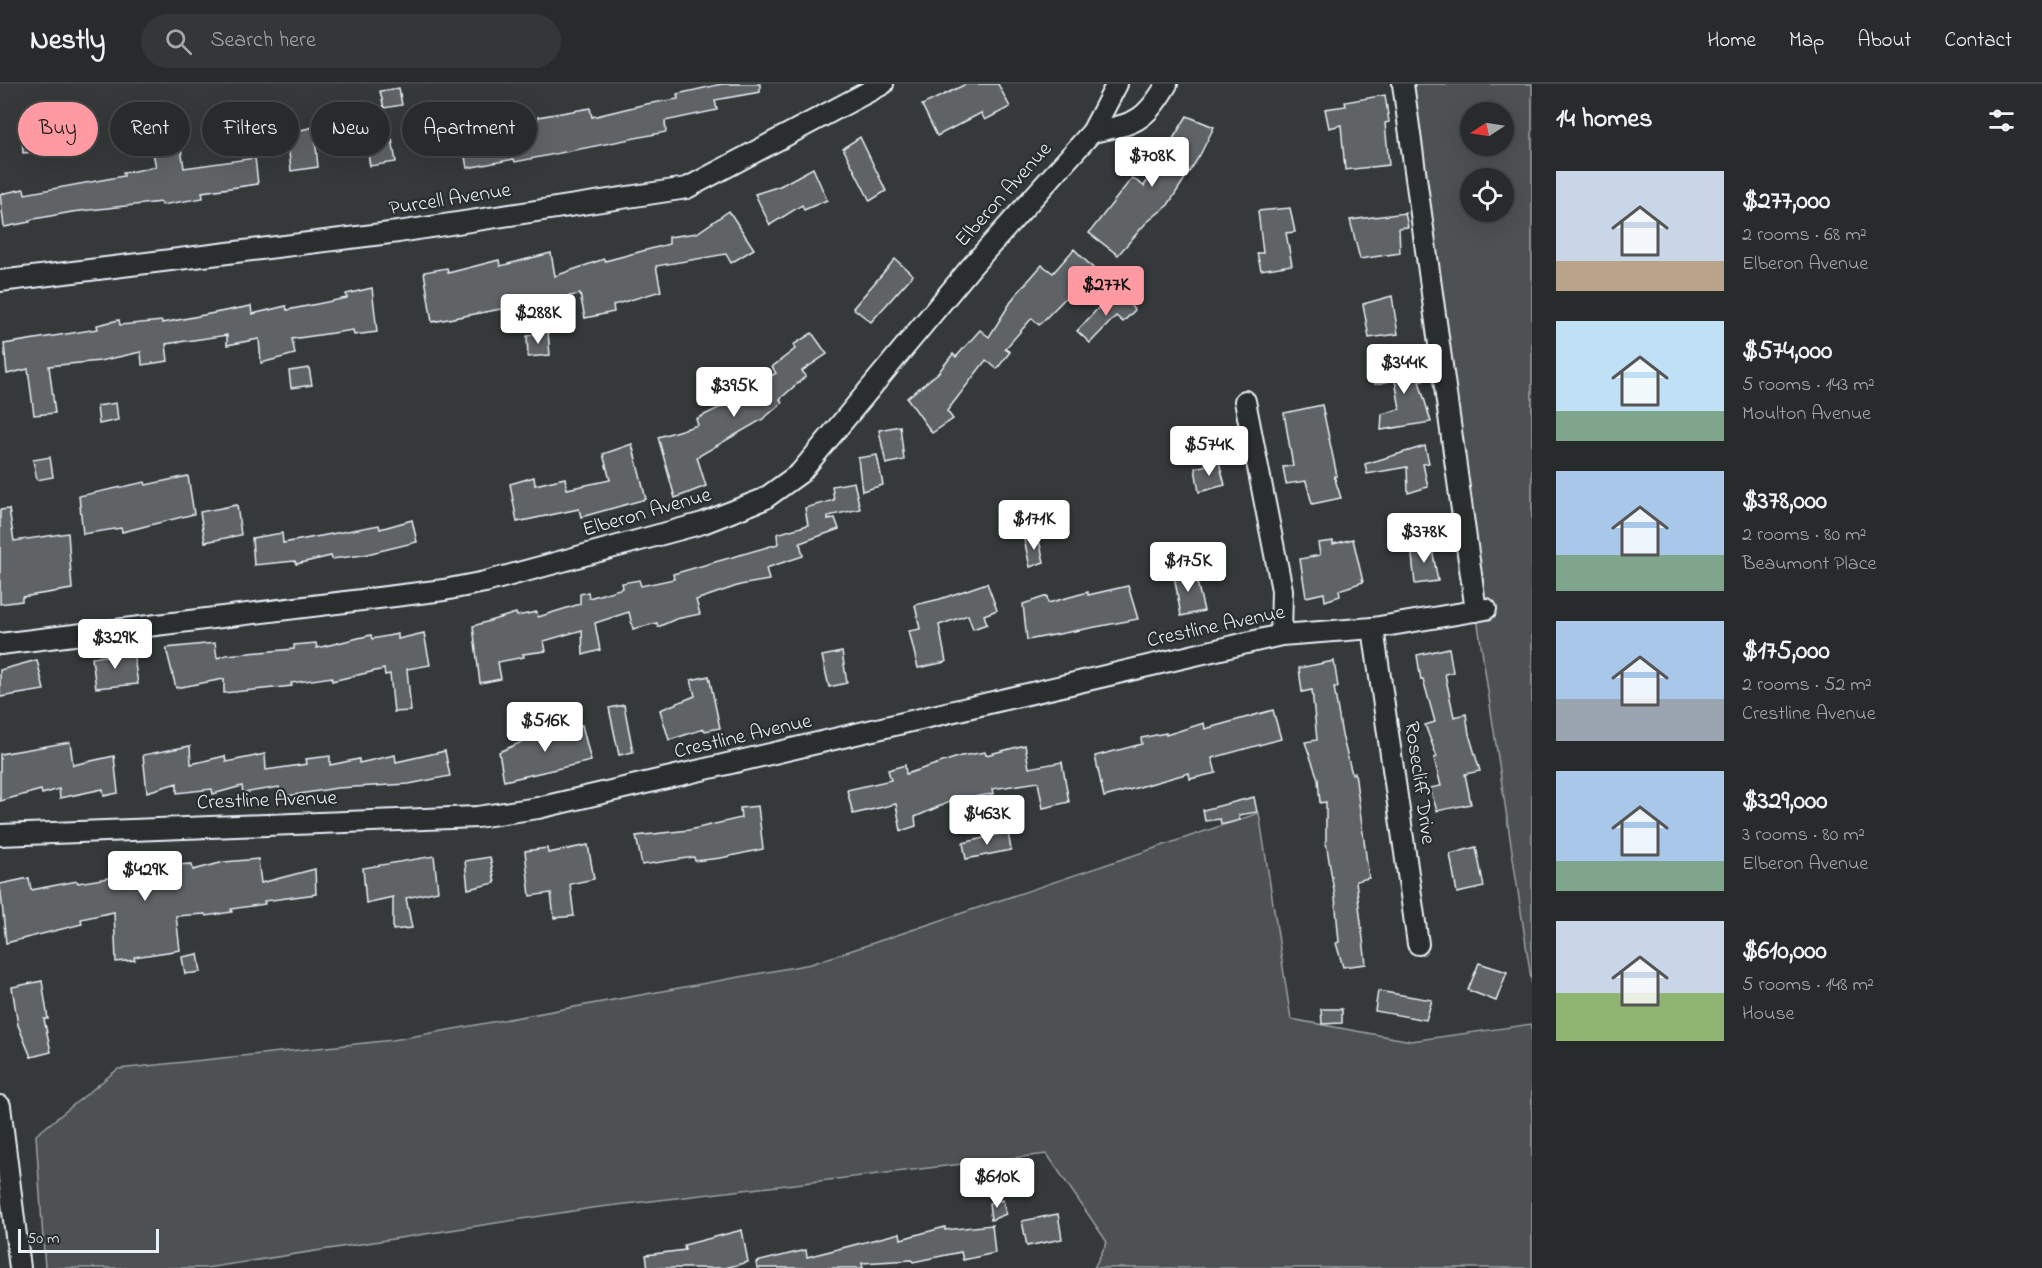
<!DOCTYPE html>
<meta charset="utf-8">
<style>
body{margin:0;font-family:"Indie Flower",sans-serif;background:#343738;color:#f1f3f6;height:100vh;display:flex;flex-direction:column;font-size:22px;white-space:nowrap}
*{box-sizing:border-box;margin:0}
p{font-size:20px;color:#a5a7a9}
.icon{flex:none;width:33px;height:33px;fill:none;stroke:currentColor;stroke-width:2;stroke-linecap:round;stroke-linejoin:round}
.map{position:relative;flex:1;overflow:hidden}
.sheet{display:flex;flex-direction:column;background:#282b2c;width:510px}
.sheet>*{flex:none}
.guide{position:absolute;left:18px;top:18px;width:570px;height:54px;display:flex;gap:12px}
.needle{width:39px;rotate:258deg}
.fabs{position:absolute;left:1460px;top:18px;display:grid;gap:12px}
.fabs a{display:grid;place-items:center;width:54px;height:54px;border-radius:50%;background:#282b2c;box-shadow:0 6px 24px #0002,0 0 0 2px #444748;font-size:30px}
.scale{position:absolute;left:18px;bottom:15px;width:141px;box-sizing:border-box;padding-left:6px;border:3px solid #e8f1f8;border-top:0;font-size:16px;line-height:21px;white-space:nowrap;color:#e8f1f8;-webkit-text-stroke:4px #2a2d2e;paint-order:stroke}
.price{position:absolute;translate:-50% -51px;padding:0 14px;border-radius:6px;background:#fff;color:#222;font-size:20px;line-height:39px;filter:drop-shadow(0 2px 3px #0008)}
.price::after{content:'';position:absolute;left:50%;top:36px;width:18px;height:14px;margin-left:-9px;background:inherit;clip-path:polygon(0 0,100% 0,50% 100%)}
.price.active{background:#ff9aa2;color:#111}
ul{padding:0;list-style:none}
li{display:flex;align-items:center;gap:18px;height:150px;padding:0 24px}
li span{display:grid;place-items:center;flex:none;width:168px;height:120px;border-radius:0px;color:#555}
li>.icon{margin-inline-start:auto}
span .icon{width:72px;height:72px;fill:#fffc;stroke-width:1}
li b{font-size:26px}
h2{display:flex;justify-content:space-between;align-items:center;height:72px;padding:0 24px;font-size:26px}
.chip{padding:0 21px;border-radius:27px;background:#282b2c;box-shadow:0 6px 24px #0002,0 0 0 2px #444748;font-size:21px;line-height:54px}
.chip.active{background:#ff9aa2;color:#111}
header{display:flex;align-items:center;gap:36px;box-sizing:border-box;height:84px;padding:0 30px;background:#282b2c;border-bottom:2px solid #444748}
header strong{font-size:28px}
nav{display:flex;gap:33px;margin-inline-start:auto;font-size:21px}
.search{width:420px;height:54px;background:#343738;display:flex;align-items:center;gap:15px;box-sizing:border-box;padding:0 21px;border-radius:33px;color:#a5a7a9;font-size:22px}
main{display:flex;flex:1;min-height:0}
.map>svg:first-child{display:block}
</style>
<header>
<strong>Nestly</strong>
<div class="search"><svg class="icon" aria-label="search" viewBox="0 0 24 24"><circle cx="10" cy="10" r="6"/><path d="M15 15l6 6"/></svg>Search here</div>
<nav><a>Home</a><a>Map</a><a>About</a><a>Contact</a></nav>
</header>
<main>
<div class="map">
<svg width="1532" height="1184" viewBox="0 0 1532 1184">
<rect width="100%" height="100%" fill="#35393a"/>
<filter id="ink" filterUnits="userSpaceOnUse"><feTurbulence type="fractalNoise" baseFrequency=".0167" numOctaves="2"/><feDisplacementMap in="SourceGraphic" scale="12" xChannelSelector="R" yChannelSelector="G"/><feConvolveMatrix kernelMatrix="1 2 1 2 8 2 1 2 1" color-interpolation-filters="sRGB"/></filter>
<g filter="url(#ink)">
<g fill="#4d5152" stroke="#9aa1a5" stroke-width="1.5" fill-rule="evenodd">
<path d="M1403,0H1532V901L1476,527ZM1470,28H1503V62H1470ZM1470,94H1503V128H1470Z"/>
<path d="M1259,729L1291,935L1411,957L1532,940V1184H1094L1107,1158L1047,1070L592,1124L206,1184H45L36,1051L118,985L393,956L811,880Z"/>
</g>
<g fill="#5f6365" stroke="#e8f1f8" stroke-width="1.5">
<path d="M722,0H760V8L715,16L717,26L665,37L666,48L515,78L514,75L467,84L459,39L485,34L487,46L538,36V33L590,24L592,33L646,20L678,15L677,10Z"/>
<path d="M966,0H998L1010,23L985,36L981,29L937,52L922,21Z"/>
<path d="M399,4L402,21L384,24L380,7Z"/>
<path d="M1385,11L1389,38L1385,39L1389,81L1345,86L1341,41L1329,44L1325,25L1346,22L1345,18Z"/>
<path d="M1187,32L1214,43L1200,71L1168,121L1146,139L1118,171L1089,149L1132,94L1144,102Z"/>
<path d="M314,43L318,83L291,87L287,49Z"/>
<path d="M42,50L43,67L23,69L22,51Z"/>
<path d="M860,53L886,107L870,117L843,64Z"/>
<path d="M392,55L396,78L370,82L366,59Z"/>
<path d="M181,64L184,84L255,74L258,100L202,108L203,114L162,121L161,118L72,128L29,136L30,138L4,143L0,110L24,105L25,110L124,92L123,89L156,83L153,69Z"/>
<path d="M813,84L827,116L804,126L802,121L770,141L755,110L780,102Z"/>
<path d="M1290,124L1295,148L1286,149L1292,181L1261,186L1257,169H1263L1258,127Z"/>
<path d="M729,127L754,165L731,179L726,170L656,182L661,207L613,221L614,228L585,234L580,210L432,238L424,188L447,184L448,189L499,176L500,182L551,169L555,192L604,175L605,177L669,160V153L697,149Z"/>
<path d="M1405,129L1408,143L1399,144L1400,169L1360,175L1350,136Z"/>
<path d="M1074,165L1094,185L1039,241L1032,234L1005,265L1010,268L997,285L986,276L947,327L953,335L932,349L907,314L938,289L953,270L956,273L980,246L989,253L1014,213L1042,181L1053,189Z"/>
<path d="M895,175L913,191L871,238L853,224Z"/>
<path d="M372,204L377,248L354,251L353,246L292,255L295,270L261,279L259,255L227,261V251L166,260L168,277L142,281L141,268L100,277L49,282L55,329L34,331L28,285L7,290L4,260L98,245L97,241L119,236L120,241L162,237V239L251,222L252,230L286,222L287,226L347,214L346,210Z"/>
<path d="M1116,207L1135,226L1123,238L1116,232L1090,259L1077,247L1100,222L1102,224Z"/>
<path d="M1392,212L1398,250L1369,254L1363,220Z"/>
<path d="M548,248L550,271L528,273L527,252Z"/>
<path d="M812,249L827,270L802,287L806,292L780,315L782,319L763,335L697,373L706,402L675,414L658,353L698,341L696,335L729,319L776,289L772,283L795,265L793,261Z"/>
<path d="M1419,276L1423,297H1419L1431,338L1381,346L1382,330L1400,325L1395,296L1375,300L1372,284Z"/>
<path d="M309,284L312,301L291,304L289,287Z"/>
<path d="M116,319L118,336L99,340L97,322Z"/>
<path d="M1322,321L1337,392H1334L1341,414L1312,420L1306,397L1286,400L1283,383L1293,382L1284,329Z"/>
<path d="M900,342L904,376L886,380L879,346Z"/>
<path d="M632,360L646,415L581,433L579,425L517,438L510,400L534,393L535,401L565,394L567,405L610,396L603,370Z"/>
<path d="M1425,362L1429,379L1423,380L1428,403L1408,409L1407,383L1367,390L1365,380Z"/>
<path d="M877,371L883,401L862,407L858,374Z"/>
<path d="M50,373L53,393L37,396L33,376Z"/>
<path d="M1219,378L1225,401L1199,408L1195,384Z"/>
<path d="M188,392L194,430L122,448L121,444L83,450L79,412L145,398L146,401Z"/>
<path d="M854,398L860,425L828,432V436L835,434L839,445L800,459L803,472L766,484L769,496L740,501L696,516L700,530L676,535L658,543L657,539L633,545L629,528L595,539L600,566L583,571L582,546L544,557L546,567L523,570L524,573L498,578L501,595L480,599L473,542L516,529L517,532L537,528L538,533L580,520V510L588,508L589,514L623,504L622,499L639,496L641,502L674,495L673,490L778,460L777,450L808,441L805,424L834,416L832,402Z"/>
<path d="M237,421L241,451L205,458L200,428Z"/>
<path d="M9,425L14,457L68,449L72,505L22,513V517L0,520V426Z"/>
<path d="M412,436L417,458L363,471L332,475L331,472L296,480L295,477L254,481L252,454L282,449L283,459L379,441L380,445Z"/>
<path d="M1038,452L1044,478L1030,483L1024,455Z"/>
<path d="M1353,455L1363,498L1339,506L1340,512L1325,517L1324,509L1306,513L1300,475L1320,471L1318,459L1333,457V460Z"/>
<path d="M1431,459L1438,497L1415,500L1411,462Z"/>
<path d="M1194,485L1204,527L1181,532L1174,491Z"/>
<path d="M987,499L997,526L984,531L987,540L973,545L968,531L939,541L946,578L918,584L909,547L920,545L915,521L940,515Z"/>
<path d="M1128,502L1138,535L1027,556L1023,520L1047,512L1048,519L1088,508V511Z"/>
<path d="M424,549L430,581L407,585L411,627L394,628L390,590L385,591L384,585L332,597V593L291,599L292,602L224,609V595L176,604L166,564L215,559L217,574L226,571L294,565V561L316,559L317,564L371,551L372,555L398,550V555Z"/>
<path d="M1449,564L1453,588L1445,590L1454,633L1466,630L1469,650L1480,687L1465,690L1471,720L1437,727L1430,704L1441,702L1434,674L1437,673L1425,641L1435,638L1423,595L1421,596L1417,571Z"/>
<path d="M133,567L138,600L96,604L92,574Z"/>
<path d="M842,568L847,599L829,603L822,572Z"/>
<path d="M37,576L44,606L0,613V586Z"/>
<path d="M1334,577L1338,603H1334L1342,651L1352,690L1355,689L1369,794L1356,797L1366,880L1343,883L1336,859L1339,858L1335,813L1326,758V718L1320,719L1318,695L1305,658L1317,656L1312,606L1302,608L1299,584Z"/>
<path d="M709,592L720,644L705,647L704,645L669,656L660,626L695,612L691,596Z"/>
<path d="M624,621L633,668L619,671L609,624Z"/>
<path d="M1273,626L1281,655L1212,674L1216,689L1190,695L1189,689L1104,713L1095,672L1142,660L1141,654L1166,649V651L1204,639L1205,645Z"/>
<path d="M582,641L591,677L504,697L499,668L533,653L532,650L552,646L553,649Z"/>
<path d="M70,658L73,681L114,672L118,709L104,712L103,705L60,714L59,705L42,710L41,706L0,717V670Z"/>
<path d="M1025,661L1029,684L1062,678L1069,718L1043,724L1038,698L992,705L993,710L954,716L915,733L916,742L901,747L896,720L853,730L847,706L891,696L888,686L905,681L906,690L961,672L985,668L986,671Z"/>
<path d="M190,662L191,680L225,672L226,678L265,670L266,686L307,680L306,675L330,672V681L359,675V679L395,671L396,678L445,667L450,692L409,700L337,704L281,713L279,703L243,709L242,702L213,710L212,705L177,709V699L147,708L143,671Z"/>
<path d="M1254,713L1257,728L1239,731L1240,736L1225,740H1221L1220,735L1205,737L1203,726Z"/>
<path d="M758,722L763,765L721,774L695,777L694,773L642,781L636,752L689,746L741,734L740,724Z"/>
<path d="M1008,748L1011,766L966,775L963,759Z"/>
<path d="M588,761L594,795L570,800L574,832L554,834L551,809L530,812L525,767L547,764L548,769Z"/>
<path d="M1476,763L1484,803L1457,809L1450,770Z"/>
<path d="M434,772L438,807L406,814L412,844L393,846V813L366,819L363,784Z"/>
<path d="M490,773L495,799L468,805L465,777Z"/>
<path d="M258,775L261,799L315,785L316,810L264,817L265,820L231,825L232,828L206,832L205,830L176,832L180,866L134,873L135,876L116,878L114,828L81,835L82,840L6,859L0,800L29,794L31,806L77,797L78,799L127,791L126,788L157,782L192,780L193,786L224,778Z"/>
<path d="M198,870L201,888L185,890L182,873Z"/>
<path d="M1479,879L1507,888L1496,917L1468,906Z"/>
<path d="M42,897L48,935H44L51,968L31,973L18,941L12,903Z"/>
<path d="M1378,907L1432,916L1426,936L1375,927Z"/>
<path d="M1321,925H1342V939L1322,940Z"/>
<path d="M1003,1116L1006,1130L991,1136L989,1119Z"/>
<path d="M1058,1130L1062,1155L1027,1162L1022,1137Z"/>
<path d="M992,1141L995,1169L963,1176L961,1168L913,1178L912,1176L862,1179L863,1184H757L756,1178L806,1166L807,1173L900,1149L901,1155L945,1143V1146Z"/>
<path d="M742,1146L748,1178L725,1184H648L646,1171L685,1166L684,1161Z"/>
</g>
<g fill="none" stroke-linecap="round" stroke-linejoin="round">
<g stroke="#e8f1f8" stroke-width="24">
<g id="minor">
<path d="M1403,0L1476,527"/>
<path d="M1092,48C1134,40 1144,39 1167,0"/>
<path d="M0,197L398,148L687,104L883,0"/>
<path d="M1245,317L1282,506L1281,551"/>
<path d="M1373,544L1418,860"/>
<path d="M0,560L444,506L485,498L703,439L764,415L800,389L971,183L1092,48L1117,0"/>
<path d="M0,751L477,733L538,724L1281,551L1373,544L1486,525"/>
<path d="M0,1022L20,1184"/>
</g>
</g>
<use href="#minor" stroke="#2a2d2e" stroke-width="20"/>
</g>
</g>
<g text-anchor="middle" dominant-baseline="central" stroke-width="4.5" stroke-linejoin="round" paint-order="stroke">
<g font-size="21" fill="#e8f1f8" stroke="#2a2d2e">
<text transform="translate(1004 111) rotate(-48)">Elberon Avenue</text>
<text transform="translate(450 116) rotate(-9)">Purcell Avenue</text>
<text transform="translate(647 429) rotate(-16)">Elberon Avenue</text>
<text transform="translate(1216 543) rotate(-12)">Crestline Avenue</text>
<text transform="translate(743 653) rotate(-13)">Crestline Avenue</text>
<text transform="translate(1419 699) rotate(82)">Rosecliff Drive</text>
<text transform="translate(267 717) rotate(-2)">Crestline Avenue</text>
</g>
</g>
</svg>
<div class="fabs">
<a><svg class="needle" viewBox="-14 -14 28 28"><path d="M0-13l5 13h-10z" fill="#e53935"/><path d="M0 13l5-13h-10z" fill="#a5a7a9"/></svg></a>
<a><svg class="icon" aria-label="locate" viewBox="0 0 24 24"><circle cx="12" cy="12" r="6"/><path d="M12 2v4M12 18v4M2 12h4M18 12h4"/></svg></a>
</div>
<div class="scale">50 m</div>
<b class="price" style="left:1152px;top:104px">$708K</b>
<b class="price active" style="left:1106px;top:233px">$277K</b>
<b class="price" style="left:538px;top:261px">$288K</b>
<b class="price" style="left:1404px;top:311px">$344K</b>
<b class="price" style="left:734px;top:334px">$395K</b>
<b class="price" style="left:1209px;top:393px">$574K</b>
<b class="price" style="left:1034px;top:467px">$171K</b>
<b class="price" style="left:1424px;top:480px">$378K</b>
<b class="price" style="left:1188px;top:509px">$175K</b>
<b class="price" style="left:115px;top:586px">$329K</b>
<b class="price" style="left:545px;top:669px">$516K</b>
<b class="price" style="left:987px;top:762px">$463K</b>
<b class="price" style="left:145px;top:818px">$429K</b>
<b class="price" style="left:997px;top:1125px">$610K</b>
<div class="guide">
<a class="chip active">Buy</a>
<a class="chip">Rent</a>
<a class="chip">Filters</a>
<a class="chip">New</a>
<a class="chip">Apartment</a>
</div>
</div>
<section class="sheet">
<h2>14 homes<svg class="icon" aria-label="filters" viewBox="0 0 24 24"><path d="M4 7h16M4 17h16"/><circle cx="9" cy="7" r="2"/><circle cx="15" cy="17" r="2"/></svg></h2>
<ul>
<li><span style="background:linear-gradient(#c9d6e8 75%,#b9a48a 0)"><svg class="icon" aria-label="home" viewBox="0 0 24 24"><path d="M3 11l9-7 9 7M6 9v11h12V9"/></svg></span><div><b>$277,000</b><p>2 rooms · 68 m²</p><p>Elberon Avenue</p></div></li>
<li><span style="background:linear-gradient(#bfe0f5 75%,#7fa58c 0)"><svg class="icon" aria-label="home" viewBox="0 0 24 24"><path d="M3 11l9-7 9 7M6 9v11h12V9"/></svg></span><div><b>$574,000</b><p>5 rooms · 143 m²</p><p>Moulton Avenue</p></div></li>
<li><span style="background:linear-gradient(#a9c7e8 70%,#7fa58c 0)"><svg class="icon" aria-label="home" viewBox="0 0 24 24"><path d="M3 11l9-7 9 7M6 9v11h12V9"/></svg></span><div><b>$378,000</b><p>2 rooms · 80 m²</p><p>Beaumont Place</p></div></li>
<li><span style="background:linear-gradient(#a9c7e8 65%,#9aa5b1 0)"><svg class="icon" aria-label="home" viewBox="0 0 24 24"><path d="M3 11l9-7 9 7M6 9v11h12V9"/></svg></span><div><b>$175,000</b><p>2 rooms · 52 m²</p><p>Crestline Avenue</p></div></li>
<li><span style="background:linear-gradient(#a9c7e8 75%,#7fa58c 0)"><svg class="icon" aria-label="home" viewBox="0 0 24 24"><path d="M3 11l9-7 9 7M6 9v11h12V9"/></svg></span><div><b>$329,000</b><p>3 rooms · 80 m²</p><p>Elberon Avenue</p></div></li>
<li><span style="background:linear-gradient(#c9d6e8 60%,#8fb573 0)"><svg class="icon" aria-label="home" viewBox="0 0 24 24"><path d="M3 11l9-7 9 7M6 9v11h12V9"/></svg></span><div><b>$610,000</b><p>5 rooms · 148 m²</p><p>House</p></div></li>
</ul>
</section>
</main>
